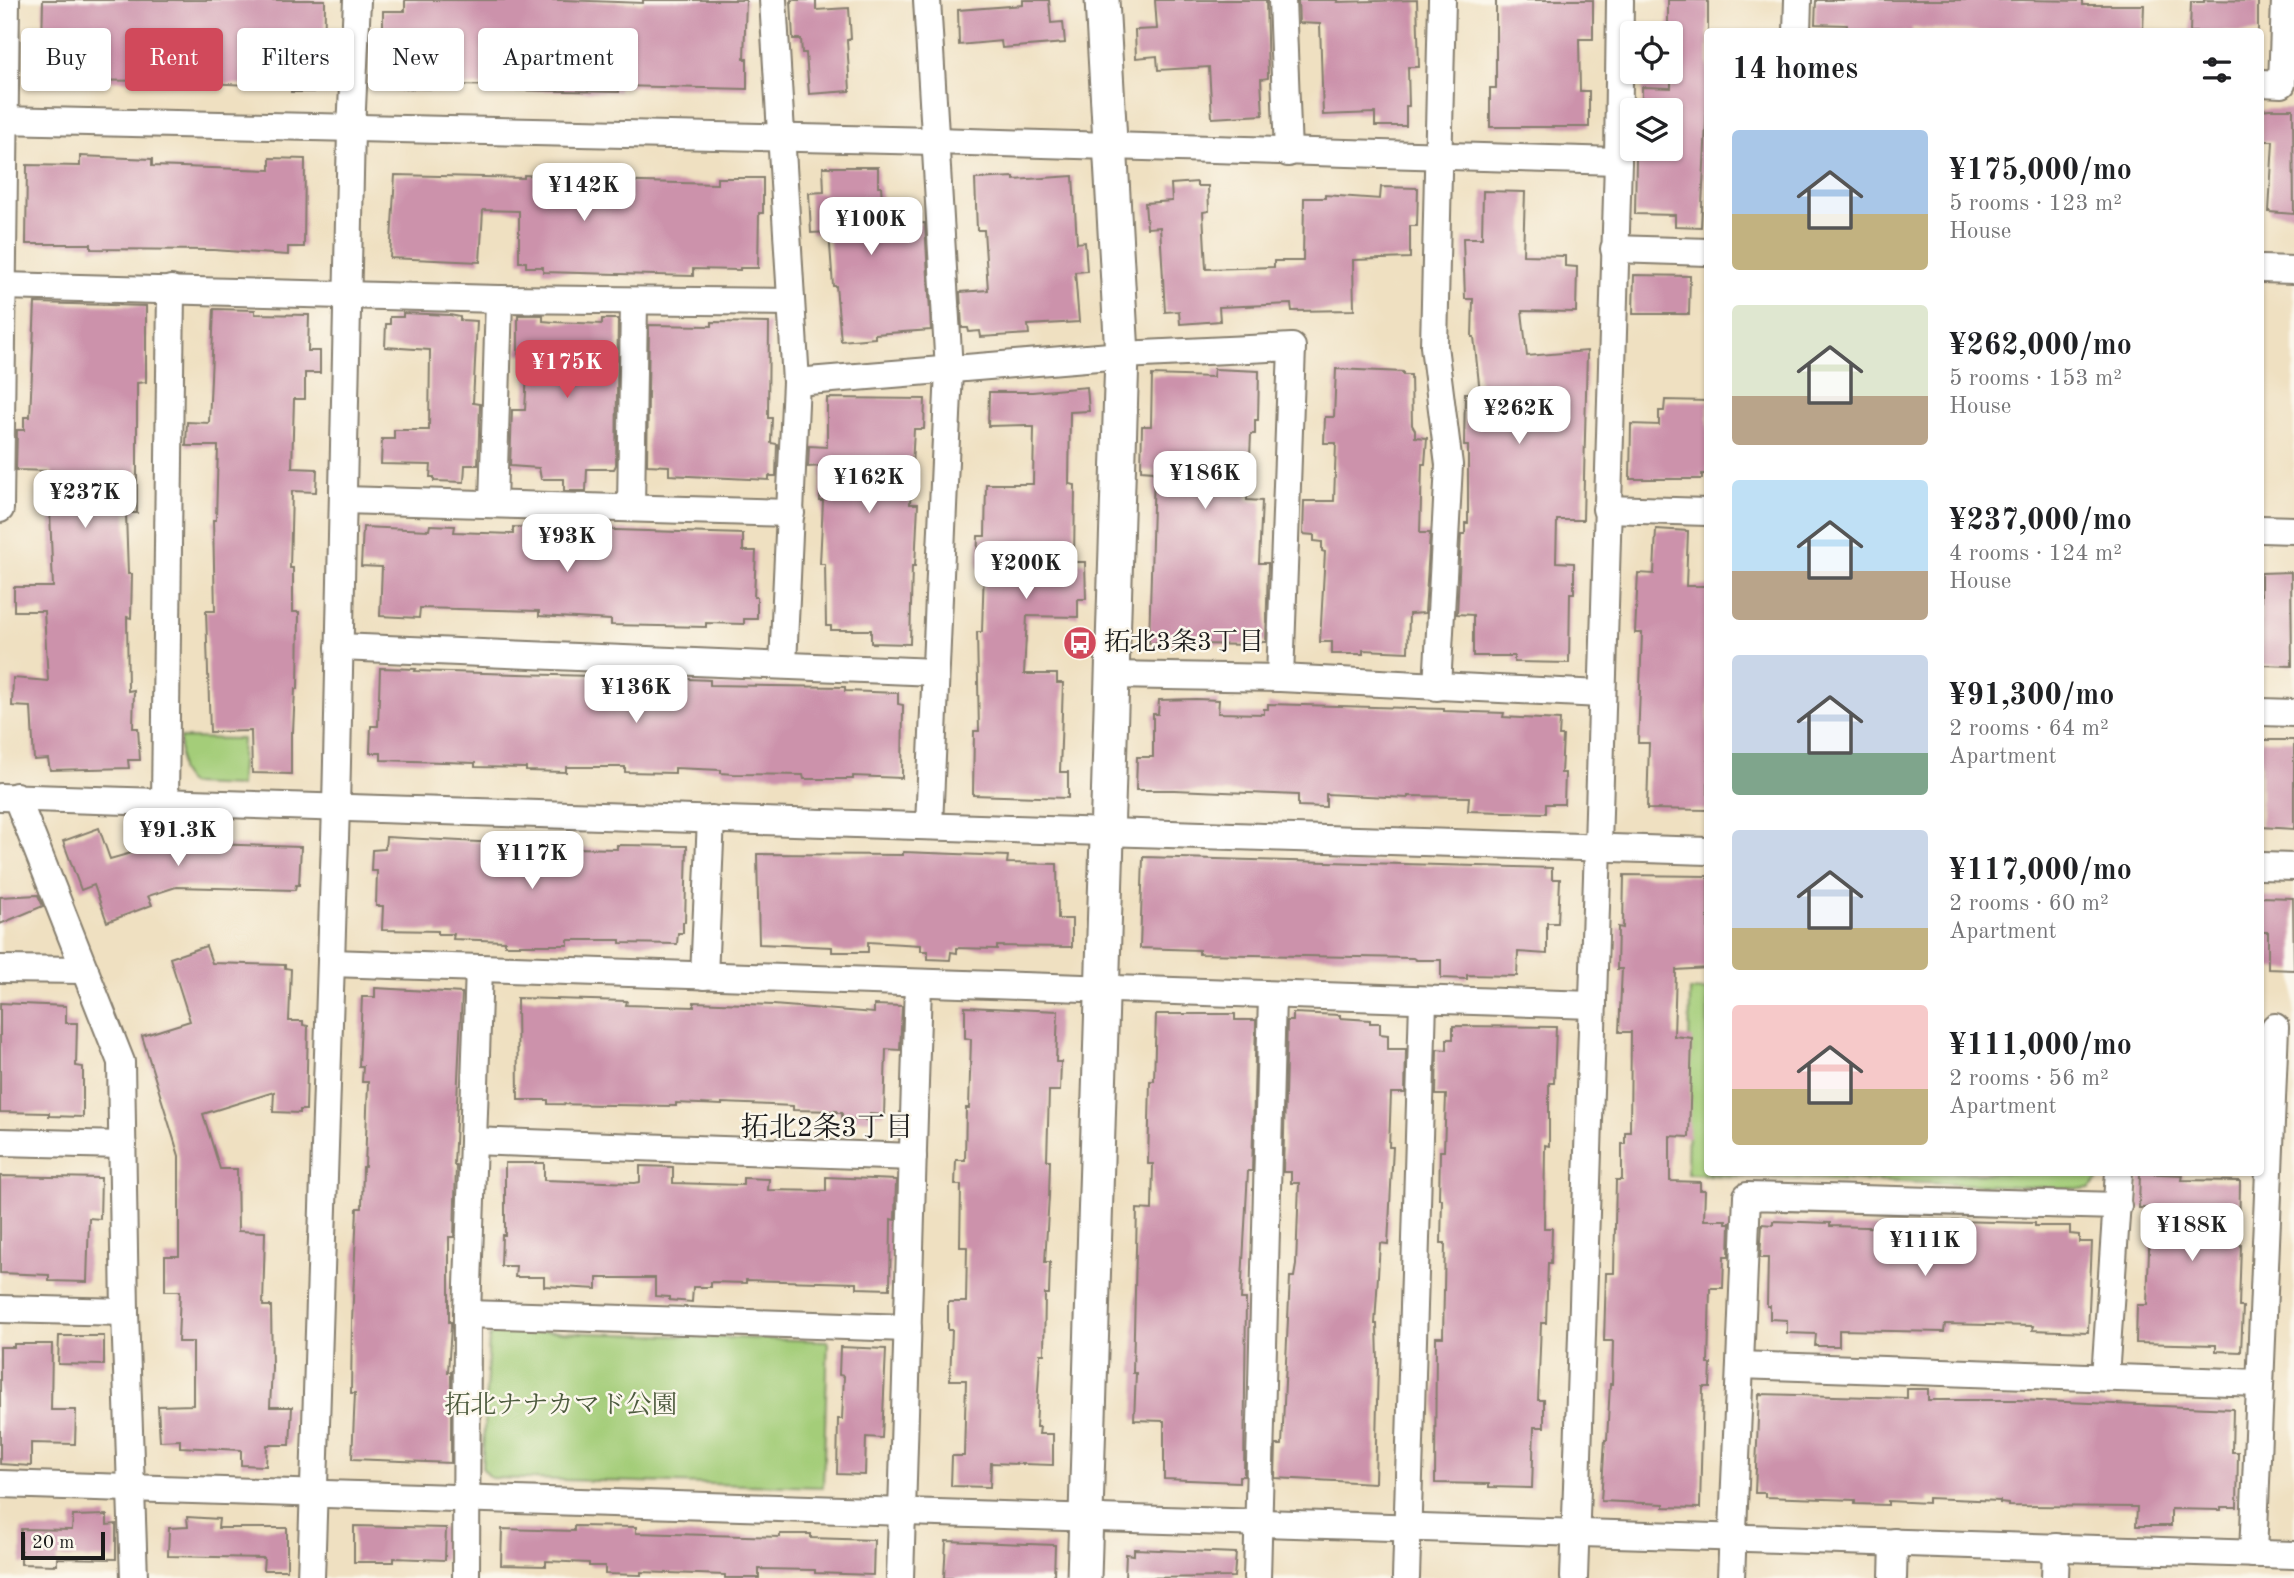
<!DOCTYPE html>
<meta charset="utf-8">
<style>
body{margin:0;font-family:"Old Standard TT","Noto Serif JP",serif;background:#f6f6f6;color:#202124;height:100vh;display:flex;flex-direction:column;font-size:26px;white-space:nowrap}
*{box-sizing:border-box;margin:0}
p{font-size:23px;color:#757577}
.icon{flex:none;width:38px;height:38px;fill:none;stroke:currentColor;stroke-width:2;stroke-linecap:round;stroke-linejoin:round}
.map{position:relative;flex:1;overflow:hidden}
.details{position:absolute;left:1704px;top:28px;width:560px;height:1148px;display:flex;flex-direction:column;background:#fff;border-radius:7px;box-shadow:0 2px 5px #0004}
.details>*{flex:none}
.guide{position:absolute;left:21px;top:28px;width:665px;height:63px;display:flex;gap:14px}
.controls{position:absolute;left:1620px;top:21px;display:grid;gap:14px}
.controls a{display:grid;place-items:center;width:63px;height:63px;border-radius:7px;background:#fff;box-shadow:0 2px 5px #0004;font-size:35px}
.scale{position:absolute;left:21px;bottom:18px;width:84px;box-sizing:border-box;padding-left:7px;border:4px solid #1c1c1c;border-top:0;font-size:19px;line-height:24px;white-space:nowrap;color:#1c1c1c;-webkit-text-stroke:5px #fbf7ec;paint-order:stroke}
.price{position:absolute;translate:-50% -60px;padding:0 16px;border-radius:14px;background:#fff;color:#222;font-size:23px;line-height:46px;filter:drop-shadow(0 2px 4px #0008)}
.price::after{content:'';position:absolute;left:50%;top:42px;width:21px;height:16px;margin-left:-10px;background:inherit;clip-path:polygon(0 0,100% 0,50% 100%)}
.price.on{background:#d1495b;color:#fff}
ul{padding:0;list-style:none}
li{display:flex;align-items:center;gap:21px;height:175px;padding:0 28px}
li span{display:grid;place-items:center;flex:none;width:196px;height:140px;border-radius:7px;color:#555}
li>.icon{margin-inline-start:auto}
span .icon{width:84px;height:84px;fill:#fffc;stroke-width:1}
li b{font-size:30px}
h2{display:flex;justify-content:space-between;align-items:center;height:84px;padding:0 28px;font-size:30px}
.tag{padding:0 24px;border-radius:7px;background:#fff;box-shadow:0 2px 5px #0004;font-size:24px;line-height:63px}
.tag.on{background:#d1495b;color:#fff}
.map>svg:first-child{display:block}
</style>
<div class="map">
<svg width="2294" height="1578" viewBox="0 0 2294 1578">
<rect width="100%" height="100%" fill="#fbf7ec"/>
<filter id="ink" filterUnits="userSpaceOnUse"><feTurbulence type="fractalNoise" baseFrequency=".0143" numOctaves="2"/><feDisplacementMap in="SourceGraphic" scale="14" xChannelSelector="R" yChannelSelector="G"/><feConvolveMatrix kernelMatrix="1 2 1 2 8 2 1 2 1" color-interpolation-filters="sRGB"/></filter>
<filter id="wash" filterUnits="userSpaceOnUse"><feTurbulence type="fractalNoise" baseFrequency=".00686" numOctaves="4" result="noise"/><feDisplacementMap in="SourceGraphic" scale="28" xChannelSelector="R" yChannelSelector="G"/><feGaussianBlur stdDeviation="1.57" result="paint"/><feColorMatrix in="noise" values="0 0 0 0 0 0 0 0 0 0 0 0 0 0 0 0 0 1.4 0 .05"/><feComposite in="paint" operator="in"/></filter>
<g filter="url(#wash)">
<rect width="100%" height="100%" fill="#efe0c1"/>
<g fill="#a4cd79" stroke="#60744a" stroke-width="2">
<path d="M180,738L242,739L240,786L189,784L180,771Z"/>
<path d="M1690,990L1708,991V1172L2099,1173V1179L2089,1189L1687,1174Z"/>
<path d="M496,1330L828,1341L823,1487L491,1478L482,1468L489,1337Z"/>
</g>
<g id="blocks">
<g fill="#cc92ab">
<path d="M43,0H325L324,88L313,87V92H291V87L166,81L38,80V46H42Z"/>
<path d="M405,0H564L643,3V0H746L744,59H747V89L619,86V92L511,90V86L454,85V89L393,88L394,38H383V11H405Z"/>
<path d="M791,0H816V10L849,8L851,39L847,40L850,91L809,94L806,53H802L801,39H793Z"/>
<path d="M1023,0H1049L1051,23L1063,22L1065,43L1002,48L1001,41L959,45L958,10L1023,5Z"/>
<path d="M1155,0H1266L1268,78L1261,79L1263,115L1212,118L1209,67L1158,70L1157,56L1136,58L1135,30L1157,29Z"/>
<path d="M1298,0H1338L1337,2L1417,0L1419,67H1408L1409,106H1406V126H1375V113L1323,115L1320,24L1299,23Z"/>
<path d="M1496,0H1593V39H1579L1580,91H1589V127H1490V88H1496Z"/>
<path d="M1668,0H1708V83L1701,227L1675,226V215L1635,214L1636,158H1648V149H1671V110H1642V87L1671,88V33H1668Z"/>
<path d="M1816,0H2026L2083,1V5H2144L2143,32H1996L1912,28V32H1847V25L1815,24Z"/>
<path d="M2204,0L2258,1V32H2190L2191,2H2204Z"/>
<path d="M2270,109H2293L2294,214L2269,212L2273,141H2261V110Z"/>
<path d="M80,156L152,159V166L270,170V158L305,159L304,247H288V255L214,250L91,249V244H26L27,165L80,166Z"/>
<path d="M823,167H878V186H881L884,226L925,223L931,330L875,334V338L841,341L836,286H833L829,232L811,233L809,193L824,192Z"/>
<path d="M395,175L524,178V175L568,177V180L717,184V178H763V213H759L758,268H740V270L693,269V276L543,272V267H526V262H519V211L483,210L480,262L390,258Z"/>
<path d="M1073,176L1077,243L1085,242L1087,271L1075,272L1079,322L1028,325L1029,334L981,337L980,331L969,332L968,328H962L960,292L988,290L984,230H977L975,179L1014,177V180Z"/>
<path d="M1197,182V186H1208L1209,211L1203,212L1206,269L1274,267V261H1303L1304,198H1325V195L1380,199L1381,187L1418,188L1417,226H1410V258L1353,260L1354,310L1292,311L1291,304L1219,307L1220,321L1180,324L1179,311L1165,312L1160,227L1147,228L1145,203L1172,201L1171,184Z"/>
<path d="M1483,191L1525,192L1523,255L1565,256V266L1577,267L1576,312L1522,311L1527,356L1587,351L1583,520H1557L1556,562L1574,563V593H1570L1569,663L1514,662V656H1473V615L1457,614L1461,534H1465V523H1468V446H1464L1465,393H1480L1474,337H1472L1473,299H1465L1463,238H1482Z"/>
<path d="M1634,275L1690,276L1689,314H1633Z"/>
<path d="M35,303L146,306V382L137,383V513H126L128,574H132L131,618L127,617L128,691L134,690L133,728H138L140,760H128L129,768L50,770L48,759L34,760L31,707L12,706L13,678L48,681L44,611H14V587H53L50,512H54L52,471L16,470L17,430H24V417H30Z"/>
<path d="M214,309L255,310V314L309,315L308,351H320V373H305V399H294L292,468L317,469L316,492L292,491L290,568H293V612H299L298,689H295L293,732H291V774L252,773L251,731L210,732L206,611H215L213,520H216L218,446H186L187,422L209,423Z"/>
<path d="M403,313L450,315L460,317V320L477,321L473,403L480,404L478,465H465L464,482L434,481V477H430L431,465L381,464L382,439H394V430H429L430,350L385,347L386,324H390V317H403Z"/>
<path d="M518,315H543V321L554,322L602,324V319H618L616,465L614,469H587L586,491H564V479H541L539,468L510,466L512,410H525L528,354H518Z"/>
<path d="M712,322L769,323L768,418H772L771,443L777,444L776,476H769V480L669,475V466L647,465L649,325L712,326Z"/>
<path d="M1214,369L1259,371L1258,420H1255V434H1251L1250,457L1247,456V500L1262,501L1259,563H1268L1266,642H1249V645L1149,643L1154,471L1141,470L1142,426H1151L1152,375L1213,377Z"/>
<path d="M1336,369L1403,372V375H1411L1412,425L1415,430V437L1427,438L1425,464H1422L1420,533H1430L1425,613L1409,614L1408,652L1363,650V654H1332V642H1320L1325,552L1322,551V542L1314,541V535L1303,534L1304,501H1334L1336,443H1324L1325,417H1334Z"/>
<path d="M1087,387L1089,411L1070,412L1069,484L1075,485L1074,562H1085L1086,599H1078V617L1027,616L1024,674H1057V683H1063L1060,772H1068V798L973,795L974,731H979L977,632H982L984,568H977L978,536H985L986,484H1033L1034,427H1026V425L988,426L989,392H1032Z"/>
<path d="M827,398L925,399L924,429H914L910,504H918L915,566H912L910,644L871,643V630H831V626H826L825,564H820L823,501H820L822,466L808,467L809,446L827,447Z"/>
<path d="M1665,400L1708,401V474H1702V479H1630L1631,424L1659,425V411H1664Z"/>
<path d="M563,522L584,523V529L743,534V551H756L754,597H757V619H744V624L706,623V627L611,625V620L539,616V611L420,608L419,618L380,616L382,567L361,566L363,527L429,530L430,525L455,526L454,532L513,534V527L546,528V524H562Z"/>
<path d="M1656,529L1688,531L1686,586H1708V810L1647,809L1649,743H1638L1642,633H1635L1638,573L1654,574Z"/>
<path d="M2291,572L2292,666L2261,665V573Z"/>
<path d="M380,668L416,669L415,671L664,678L710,680V685L845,687V691L898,693V704L903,705L902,778L853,776V779H804L803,775L733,774L721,773V770L675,768V773L625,772V767H566V772L526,771V768L475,767V763L381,760V753H370L371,726H378Z"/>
<path d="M1196,699L1219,700L1218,713L1264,714V709H1268V704L1444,709V711L1504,713L1503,717L1560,720L1559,736H1563L1561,773H1565L1564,804H1546V813L1468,811L1469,797L1408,796V798L1326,794V807L1298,806V795L1174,790H1136L1137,757H1153V714H1158L1159,700Z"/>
<path d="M2261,740H2294V829L2261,827Z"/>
<path d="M178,822L210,823V844L301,847L299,885H296L295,890L176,887L148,896L152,905L107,922L94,885L81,890L63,841L99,828L110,859L177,840Z"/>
<path d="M386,837L497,843V838H518V841L572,844L571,848L617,849V845L687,846L685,922H683V933H678L677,944L620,943V940H568V945H505V941L453,939L454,934H438V931L382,930L383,906H376L377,871H371L372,850L385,849Z"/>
<path d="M903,852L1008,856L1007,863L1057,864L1058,919H1072V947L997,946V949L957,948V953L951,952L950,960L928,959V951H921V945L868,942V952H832V947L759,944L757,854L903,855Z"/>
<path d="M1143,857L1552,868V879H1560L1558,923H1547V954L1518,952L1517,976L1467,975V979L1441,978V960H1416L1413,958L1199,954V950L1140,948Z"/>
<path d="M1624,875L1708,876V968L1676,970L1674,1036L1692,1038L1689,1137L1670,1136V1181L1700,1182V1190H1705L1704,1220H1726V1223H1730L1729,1256H1724L1723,1288H1710L1708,1364H1711L1710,1387H1703L1700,1508L1664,1507V1504L1601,1501L1605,1440H1607L1610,1384H1612L1613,1341H1604L1606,1273H1614L1616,1180H1622V1144H1625V1132H1630L1631,1032H1619L1622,969H1617L1618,927L1623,928Z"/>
<path d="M38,895L43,906L0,924V897Z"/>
<path d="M2261,897L2293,898L2294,970L2268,969V932H2261Z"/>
<path d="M206,946L212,963L285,965V968L291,969L289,1021H303V1025L308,1026L306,1110H300V1113L273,1112L274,1092L203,1114L220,1169H237L238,1231L265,1232L263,1306H271L272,1368L270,1407H292L290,1445H267L266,1466L241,1465V1450L180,1447V1440L160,1441L158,1406L193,1405V1342H178L180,1291H165V1256H179V1156L142,1036L190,1021L170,958Z"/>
<path d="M375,988L462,993L454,1165H456L454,1237H449V1322H451V1327L448,1372H451V1463L352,1459L355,1393H351L352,1322L357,1208H362L363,1167H365L368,1082H362L363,1066H359L362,997H375Z"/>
<path d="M517,998L627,1001L626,1005L694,1007V1002L773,1005L874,1013V1005L902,1006L900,1050L886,1049L884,1115L870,1114V1120L842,1119V1113H837V1111L793,1110V1106L722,1103V1105L676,1103V1106L548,1104V1100H518Z"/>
<path d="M0,1003L66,1006V1023H77L76,1066L83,1067V1117L49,1116V1113L0,1112Z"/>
<path d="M965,1007L1058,1011L1056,1062H1061L1060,1091H1049L1047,1160H1050L1049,1196L1045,1262H1050L1049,1294H1045L1044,1354H1040L1036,1427H1040L1039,1434H1053V1465L991,1463L990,1487L951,1486L952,1456H964L966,1380H950L952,1330H948V1302H966L967,1247H960L961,1185H955L956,1160H965L966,1108H969L971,1039L965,1038Z"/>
<path d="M1293,1013L1340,1015V1018L1370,1020V1023H1380V1034L1388,1035V1049H1406L1405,1093H1391L1389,1147H1393L1388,1244L1380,1243L1375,1324H1377L1378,1362L1375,1483L1275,1478L1276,1445H1282L1290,1277H1294L1296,1265L1299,1183H1291V1172H1283L1287,1021H1293Z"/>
<path d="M1156,1014H1235V1020H1256L1252,1171H1248L1241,1299H1246L1244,1476H1239V1482L1164,1479V1421L1134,1420L1136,1373H1133L1137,1209L1152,1210L1153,1164H1148L1150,1081H1154Z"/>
<path d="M1453,1026L1556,1027L1554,1083H1549V1146L1545,1145L1544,1228H1552L1551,1263H1548L1546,1323H1541L1538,1400H1544V1427H1534L1532,1488L1489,1487V1484L1435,1483L1436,1337H1443L1445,1243H1441L1442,1199H1439L1440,1151H1444L1446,1095H1436L1437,1049L1447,1050V1039H1453Z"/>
<path d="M505,1163H544V1180L635,1183L640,1182V1166L673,1167V1183L743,1185V1178L769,1179L768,1190L826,1191V1177L896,1180L895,1220L891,1219L890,1289L857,1288V1283L746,1280V1283L711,1282V1287H693L692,1302L669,1300V1297L655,1296V1278H597V1289L544,1286V1277H515L516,1266H501L502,1235H505Z"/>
<path d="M2140,1173L2183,1175L2182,1180L2240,1181L2239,1244H2241L2239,1307H2243L2241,1352L2216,1351V1345L2136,1343L2137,1305H2147L2149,1250V1208H2139Z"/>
<path d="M0,1176L101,1178L100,1219L89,1218L87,1282L49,1281V1275L0,1273Z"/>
<path d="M1773,1221L1830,1223V1226L1901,1228V1231L1953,1232V1221L2035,1223V1226H2070V1234L2079,1235V1242H2092L2088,1332L2032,1330L2033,1326L1945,1324L1944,1332L1839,1330V1346H1815L1816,1334L1787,1333V1320L1770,1319V1306H1767L1768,1258H1760L1762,1224L1773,1225Z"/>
<path d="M59,1336H104V1365L58,1364Z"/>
<path d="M14,1344H52L51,1410H76L75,1444L31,1443V1466L0,1464V1347H14Z"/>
<path d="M840,1347L886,1349L882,1438L866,1437L865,1475L837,1474L838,1419H842L844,1376L839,1375Z"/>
<path d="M1907,1389H1928V1400H2017L2233,1409L2232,1452H2238L2237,1507H2221V1510L2171,1509V1526H2136L2137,1507L2008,1506V1504L2000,1503V1501L1928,1498V1503L1888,1501V1505L1855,1504V1500L1765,1497V1493H1755L1759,1394L1907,1398Z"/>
<path d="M107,1515V1525L116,1524V1559L57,1558V1565L21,1564V1529L72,1530L73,1516Z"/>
<path d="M187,1517L219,1519L218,1528H287V1570H263L264,1558L168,1556L169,1528L188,1527Z"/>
<path d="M354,1526L446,1528L445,1560L394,1558V1562H354Z"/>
<path d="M574,1526L636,1527V1533L780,1537V1534H811V1538L874,1540L873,1575L815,1573V1570L759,1569V1578H725V1575L641,1572V1575L605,1574V1566H589V1563L546,1561V1566L501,1565L502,1529L574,1531Z"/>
<path d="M946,1541L1055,1545L1054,1578H944Z"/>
<path d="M1134,1549L1236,1553L1234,1577L1125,1578L1126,1554L1134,1555Z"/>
</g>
</g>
</g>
<g filter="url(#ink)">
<use href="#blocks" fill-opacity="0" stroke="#867e6e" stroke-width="2"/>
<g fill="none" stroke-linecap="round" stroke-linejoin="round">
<g stroke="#867e6e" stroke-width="30">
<g id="minor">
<path d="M773,0L796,382L783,664"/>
<path d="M927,0L949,370L929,825"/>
<path d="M1282,0L1288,153"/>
<path d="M1797,32L1798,0"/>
<path d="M2261,83L2282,84L2285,0"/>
<path d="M0,120L936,141L1618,161"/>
<path d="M1614,249L1708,252"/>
<path d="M2261,269L2294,270"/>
<path d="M2,286L499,299L791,302"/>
<path d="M796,382L1122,355L1292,347L1280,678"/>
<path d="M343,500L791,513"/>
<path d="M493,503L499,299"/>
<path d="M631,508L634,301"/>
<path d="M0,509L6,0"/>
<path d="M1606,509L1708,512"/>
<path d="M2261,529L2294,530"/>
<path d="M339,647L935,672"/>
<path d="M1112,675L1280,678L1601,694"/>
<path d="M1437,687L1449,465L1434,346L1442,0"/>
<path d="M2261,712L2294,713"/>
<path d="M16,796L121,1062L125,1312L134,1578"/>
<path d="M0,797L1708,851"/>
<path d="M165,801L171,289"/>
<path d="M2261,866L2294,867"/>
<path d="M331,963L1593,1005"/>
<path d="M0,969L85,970"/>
<path d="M704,976L711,819"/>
<path d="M473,1141L913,1157"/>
<path d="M0,1142L123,1145"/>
<path d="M0,1309L125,1312"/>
<path d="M467,1314L908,1328"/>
<path d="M1740,1365L2260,1383"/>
<path d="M2105,1377L2119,1172"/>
<path d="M0,1484L2294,1555"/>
<path d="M2253,1554L2275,1027"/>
<path d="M311,1578L336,807L351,130L357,0"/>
<path d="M466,1578L467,1314L479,968"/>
<path d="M900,1578L918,984"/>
<path d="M1257,1578L1272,996"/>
<path d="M1406,1578L1423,1001"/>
<path d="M1574,1578L1598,846L1618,161L1620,0"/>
<path d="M1731,1578L1747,1196L2118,1206"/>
<path d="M1893,1578L1894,1542"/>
<path d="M2055,1578L2056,1547"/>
</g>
</g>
<g stroke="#867e6e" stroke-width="37">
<path id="tertiary" d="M1084,1578L1122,355L1102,0"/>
</g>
<use href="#minor" stroke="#fff" stroke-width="26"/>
<use href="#tertiary" stroke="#fff" stroke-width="33"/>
</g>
</g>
<defs>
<g id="bus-disc" transform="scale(1.75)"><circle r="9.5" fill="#d1495b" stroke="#fbf7ec"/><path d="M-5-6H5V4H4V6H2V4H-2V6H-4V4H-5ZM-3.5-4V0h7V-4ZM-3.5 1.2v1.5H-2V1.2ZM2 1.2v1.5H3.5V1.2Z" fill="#fff"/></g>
</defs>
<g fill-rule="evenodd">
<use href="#bus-disc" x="1080" y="643"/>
</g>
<g text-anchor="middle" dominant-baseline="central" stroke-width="5" stroke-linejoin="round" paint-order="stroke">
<g font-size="26" fill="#1c1c1c" stroke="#fbf7ec" text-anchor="start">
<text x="1104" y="643">拓北3条3丁目</text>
</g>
<g font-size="26" fill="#4c5a3d" stroke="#fbf7ec">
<text x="561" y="1406">拓北ナナカマド公園</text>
</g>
<g font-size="28" fill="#1c1c1c" stroke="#fbf7ec">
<text x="827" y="1129">拓北2条3丁目</text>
</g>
</g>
</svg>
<div class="controls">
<a><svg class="icon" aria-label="locate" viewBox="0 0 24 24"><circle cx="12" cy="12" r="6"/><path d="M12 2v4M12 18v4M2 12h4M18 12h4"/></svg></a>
<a><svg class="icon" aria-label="layers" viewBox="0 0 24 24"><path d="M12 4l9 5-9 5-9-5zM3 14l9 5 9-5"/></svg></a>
</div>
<div class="scale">20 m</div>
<b class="price" style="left:584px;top:223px">¥142K</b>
<b class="price" style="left:871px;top:257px">¥100K</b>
<b class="price on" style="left:567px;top:400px">¥175K</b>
<b class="price" style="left:1519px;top:446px">¥262K</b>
<b class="price" style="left:1205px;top:511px">¥186K</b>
<b class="price" style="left:869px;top:515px">¥162K</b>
<b class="price" style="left:85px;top:530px">¥237K</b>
<b class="price" style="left:567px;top:574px">¥93K</b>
<b class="price" style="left:1026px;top:601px">¥200K</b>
<b class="price" style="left:636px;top:725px">¥136K</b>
<b class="price" style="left:178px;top:868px">¥91.3K</b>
<b class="price" style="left:532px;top:891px">¥117K</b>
<b class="price" style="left:2192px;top:1263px">¥188K</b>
<b class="price" style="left:1925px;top:1278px">¥111K</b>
<div class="guide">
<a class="tag">Buy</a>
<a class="tag on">Rent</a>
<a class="tag">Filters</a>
<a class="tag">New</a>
<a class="tag">Apartment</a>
</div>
<section class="details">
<h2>14 homes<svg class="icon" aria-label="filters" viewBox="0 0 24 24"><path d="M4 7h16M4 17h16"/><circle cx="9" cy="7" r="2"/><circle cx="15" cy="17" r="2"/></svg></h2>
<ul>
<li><span style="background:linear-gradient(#a9c7e8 60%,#c2b280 0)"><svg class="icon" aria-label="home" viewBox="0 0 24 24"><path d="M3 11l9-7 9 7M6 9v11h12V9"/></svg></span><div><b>¥175,000/mo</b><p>5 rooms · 123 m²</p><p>House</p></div></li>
<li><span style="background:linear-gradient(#dfe7d0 65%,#b9a48a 0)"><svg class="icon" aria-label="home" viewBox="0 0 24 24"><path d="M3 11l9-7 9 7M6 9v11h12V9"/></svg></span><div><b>¥262,000/mo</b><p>5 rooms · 153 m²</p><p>House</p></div></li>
<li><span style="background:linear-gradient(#bfe0f5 65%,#b9a48a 0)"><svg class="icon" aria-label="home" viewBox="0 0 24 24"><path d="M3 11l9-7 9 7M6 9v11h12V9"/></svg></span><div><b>¥237,000/mo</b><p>4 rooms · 124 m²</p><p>House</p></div></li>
<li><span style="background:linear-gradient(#c9d6e8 70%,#7fa58c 0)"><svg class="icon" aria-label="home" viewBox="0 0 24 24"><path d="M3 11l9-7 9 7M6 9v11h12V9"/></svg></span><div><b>¥91,300/mo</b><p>2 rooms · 64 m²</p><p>Apartment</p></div></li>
<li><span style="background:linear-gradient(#c9d6e8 70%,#c2b280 0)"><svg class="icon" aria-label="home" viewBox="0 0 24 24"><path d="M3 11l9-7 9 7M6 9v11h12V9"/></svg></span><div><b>¥117,000/mo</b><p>2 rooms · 60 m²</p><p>Apartment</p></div></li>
<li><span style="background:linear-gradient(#f6c9c9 60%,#c2b280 0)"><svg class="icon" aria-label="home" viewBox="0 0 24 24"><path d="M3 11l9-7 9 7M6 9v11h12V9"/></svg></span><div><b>¥111,000/mo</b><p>2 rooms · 56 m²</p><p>Apartment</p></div></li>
</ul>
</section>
</div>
